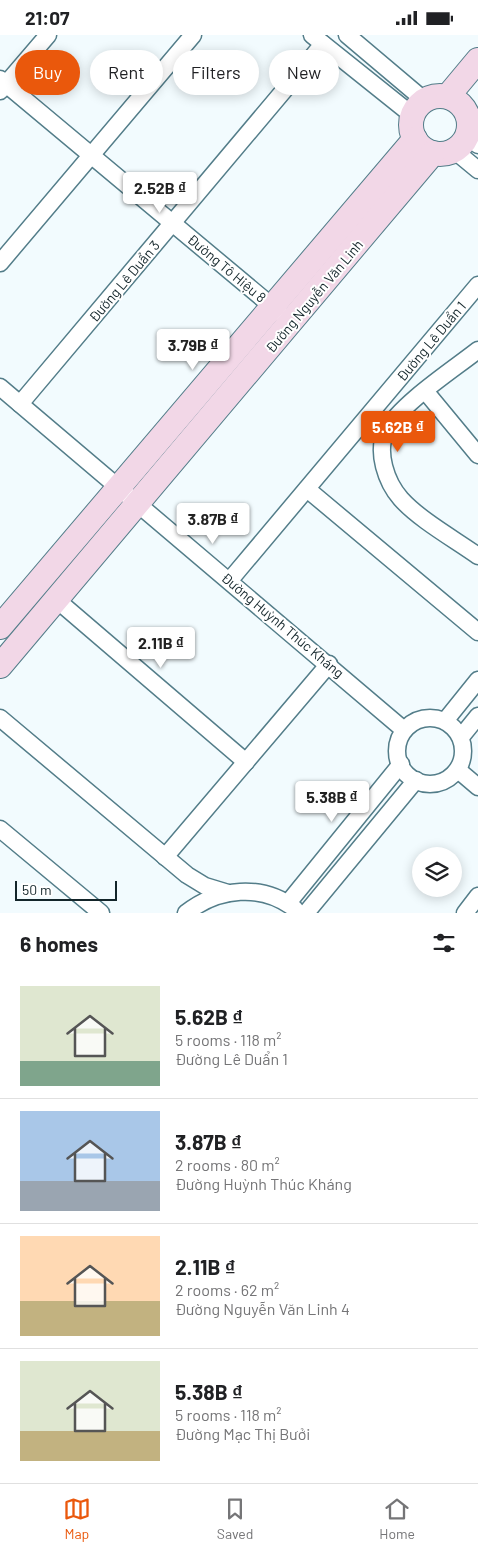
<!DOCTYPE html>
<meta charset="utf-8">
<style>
body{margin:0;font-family:Barlow,sans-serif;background:#f2f2f2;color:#202124;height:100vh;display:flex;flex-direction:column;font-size:19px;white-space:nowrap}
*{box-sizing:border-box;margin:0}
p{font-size:16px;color:#757577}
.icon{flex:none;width:28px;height:28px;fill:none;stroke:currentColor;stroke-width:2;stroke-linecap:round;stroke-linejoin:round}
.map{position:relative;height:878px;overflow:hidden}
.drawer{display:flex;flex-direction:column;background:#fff;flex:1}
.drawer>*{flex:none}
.guide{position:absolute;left:15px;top:15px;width:449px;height:45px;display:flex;gap:10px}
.buttons{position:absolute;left:412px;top:812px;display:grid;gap:10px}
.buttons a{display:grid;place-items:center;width:50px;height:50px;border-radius:50%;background:#fff;box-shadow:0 2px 12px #0003;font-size:25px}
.scale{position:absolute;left:15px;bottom:12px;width:102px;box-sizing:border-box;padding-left:5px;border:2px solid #13252a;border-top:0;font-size:14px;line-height:18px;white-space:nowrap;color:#13252a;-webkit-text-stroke:4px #fff;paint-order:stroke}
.price{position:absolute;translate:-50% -42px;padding:0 11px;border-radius:5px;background:#fff;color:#222;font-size:16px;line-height:32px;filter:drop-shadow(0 1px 2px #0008)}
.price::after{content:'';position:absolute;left:50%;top:30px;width:15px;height:11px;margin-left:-8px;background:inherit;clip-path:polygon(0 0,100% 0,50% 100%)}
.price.current{background:#ea580c;color:#fff}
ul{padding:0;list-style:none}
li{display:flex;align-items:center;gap:15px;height:125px;padding:0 20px}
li+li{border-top:1px solid #e0e0e0}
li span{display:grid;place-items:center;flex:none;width:140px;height:100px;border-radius:0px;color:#555}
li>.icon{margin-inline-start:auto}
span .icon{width:60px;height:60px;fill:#fffc;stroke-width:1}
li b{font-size:21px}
h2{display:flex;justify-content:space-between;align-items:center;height:60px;padding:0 20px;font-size:21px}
.pill{padding:0 18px;border-radius:22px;background:#fff;box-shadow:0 2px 12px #0003;font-size:18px;line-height:45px}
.pill.current{background:#ea580c;color:#fff}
.status{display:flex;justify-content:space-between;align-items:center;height:35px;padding:0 25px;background:#fff;direction:ltr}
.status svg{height:14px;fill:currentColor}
.tabs{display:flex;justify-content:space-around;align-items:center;height:70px;border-top:1px solid #e0e0e0;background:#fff;font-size:14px;color:#757577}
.tabs a{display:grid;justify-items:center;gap:2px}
.tabs .current{color:#ea580c}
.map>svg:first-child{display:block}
</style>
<div class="status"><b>21:07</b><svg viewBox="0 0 49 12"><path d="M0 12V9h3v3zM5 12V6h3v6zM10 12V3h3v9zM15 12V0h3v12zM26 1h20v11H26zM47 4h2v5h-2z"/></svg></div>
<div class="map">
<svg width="478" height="878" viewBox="0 0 478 878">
<rect width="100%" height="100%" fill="#f2fbfe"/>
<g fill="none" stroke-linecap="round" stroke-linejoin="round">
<g stroke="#537d89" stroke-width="19">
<g id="street">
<path d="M312,0L412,80"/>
<path d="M347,0L424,65"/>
<path d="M0,44L280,278"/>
<path d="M0,56L48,0"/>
<path d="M467,101L478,110"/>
<path d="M455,116L478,135"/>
<path d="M0,228L193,0"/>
<path d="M478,315C454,334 400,369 386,396C376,417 386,447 401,464C420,485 454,504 478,521"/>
<path d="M0,352L404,695"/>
<path d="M426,357L478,420"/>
<path d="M20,369L323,9"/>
<path d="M307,454L478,597"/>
<path d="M230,545L478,250"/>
<path d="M57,565L246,727"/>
<path d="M0,683L187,840L205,851L228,858"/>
<circle cx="430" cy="716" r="33"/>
<path d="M445,686L478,645"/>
<path d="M461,702L478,681"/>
<path d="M458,735L478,752"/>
<path d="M0,794L101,878"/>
<path d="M165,822L329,629"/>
<path d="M288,868L401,729"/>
<path d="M186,878C218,853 262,848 295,874"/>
<path d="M306,878L416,745"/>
<path d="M465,878L478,861"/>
</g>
</g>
<g stroke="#537d89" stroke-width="26">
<g id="secondary">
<circle cx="440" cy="90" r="29"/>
<path d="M448,61L478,25"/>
<path d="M0,592L415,104"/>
<path d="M0,631L433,118"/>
</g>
</g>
<use href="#street" stroke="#fff" stroke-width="16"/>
<use href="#secondary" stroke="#f2d7e7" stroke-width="24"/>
</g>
<g text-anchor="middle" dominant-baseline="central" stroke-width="4" stroke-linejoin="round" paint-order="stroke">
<g font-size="14" fill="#13252a" stroke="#fff">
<text transform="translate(227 233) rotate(40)">Đường Tô Hiệu 8</text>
<text transform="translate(124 246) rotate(-50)">Đường Lê Duẩn 3</text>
<text transform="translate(314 261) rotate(-50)">Đường Nguyễn Văn Linh</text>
<text transform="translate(431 306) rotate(-50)">Đường Lê Duẩn 1</text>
<text transform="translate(283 590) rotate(40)">Đường Huỳnh Thúc Kháng</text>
</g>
</g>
</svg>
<div class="buttons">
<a><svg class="icon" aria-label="layers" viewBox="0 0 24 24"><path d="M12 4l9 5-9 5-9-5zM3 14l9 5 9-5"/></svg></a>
</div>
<div class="scale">50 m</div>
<b class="price" style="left:160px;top:179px">2.52B ₫</b>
<b class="price" style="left:193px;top:336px">3.79B ₫</b>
<b class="price current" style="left:398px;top:418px">5.62B ₫</b>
<b class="price" style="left:213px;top:510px">3.87B ₫</b>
<b class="price" style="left:161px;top:634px">2.11B ₫</b>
<b class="price" style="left:332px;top:788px">5.38B ₫</b>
<div class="guide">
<a class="pill current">Buy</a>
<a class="pill">Rent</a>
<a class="pill">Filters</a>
<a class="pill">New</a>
</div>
</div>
<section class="drawer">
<h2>6 homes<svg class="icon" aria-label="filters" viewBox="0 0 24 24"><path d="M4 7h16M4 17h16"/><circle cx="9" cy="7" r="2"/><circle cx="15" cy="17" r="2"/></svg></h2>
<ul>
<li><span style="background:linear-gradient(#dfe7d0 75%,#7fa58c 0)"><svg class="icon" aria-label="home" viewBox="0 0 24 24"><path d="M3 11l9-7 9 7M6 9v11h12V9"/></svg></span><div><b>5.62B ₫</b><p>5 rooms · 118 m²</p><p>Đường Lê Duẩn 1</p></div></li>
<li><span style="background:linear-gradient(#a9c7e8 70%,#9aa5b1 0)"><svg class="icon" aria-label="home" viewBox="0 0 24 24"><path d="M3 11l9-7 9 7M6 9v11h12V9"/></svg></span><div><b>3.87B ₫</b><p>2 rooms · 80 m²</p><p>Đường Huỳnh Thúc Kháng</p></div></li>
<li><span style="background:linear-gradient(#ffd9b3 65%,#c2b280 0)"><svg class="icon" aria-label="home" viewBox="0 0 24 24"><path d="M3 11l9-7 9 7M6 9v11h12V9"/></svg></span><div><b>2.11B ₫</b><p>2 rooms · 62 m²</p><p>Đường Nguyễn Văn Linh 4</p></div></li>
<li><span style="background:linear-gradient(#dfe7d0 70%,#c2b280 0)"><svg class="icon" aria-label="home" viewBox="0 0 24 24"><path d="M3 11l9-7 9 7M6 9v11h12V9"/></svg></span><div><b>5.38B ₫</b><p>5 rooms · 118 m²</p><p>Đường Mạc Thị Bưởi</p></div></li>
</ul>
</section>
<nav class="tabs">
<a class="current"><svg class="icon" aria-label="map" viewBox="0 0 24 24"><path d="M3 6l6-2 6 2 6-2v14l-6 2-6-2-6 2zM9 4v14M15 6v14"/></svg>Map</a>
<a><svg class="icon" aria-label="saved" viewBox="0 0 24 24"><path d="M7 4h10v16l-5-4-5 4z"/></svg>Saved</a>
<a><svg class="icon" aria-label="home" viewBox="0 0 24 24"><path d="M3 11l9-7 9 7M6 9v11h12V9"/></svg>Home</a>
</nav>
